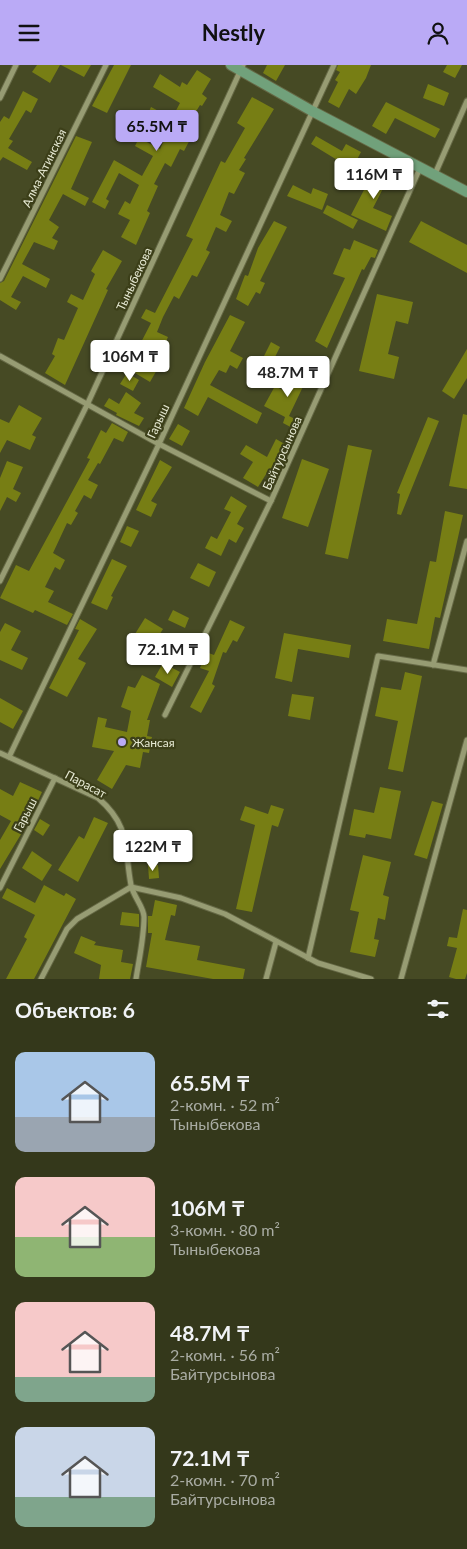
<!DOCTYPE html>
<html lang="ru">
<meta charset="utf-8">
<style>
body{margin:0;font-family:Lato,sans-serif;background:#3f4328;color:#f1f3f6;height:100vh;display:flex;flex-direction:column;font-size:19px;white-space:nowrap}
*{box-sizing:border-box;margin:0}
p{font-size:16px;color:#a9aca3}
.icon{flex:none;width:28px;height:28px;fill:none;stroke:currentColor;stroke-width:2;stroke-linecap:round;stroke-linejoin:round}
.map{position:relative;height:914px;overflow:hidden}
.drawer{display:flex;flex-direction:column;background:#34381b;flex:1}
.drawer>*{flex:none}
.price{position:absolute;translate:-50% -42px;padding:0 11px;border-radius:5px;background:#fff;color:#222;font-size:16px;line-height:32px;filter:drop-shadow(0 1px 2px #0008)}
.price::after{content:'';position:absolute;left:50%;top:30px;width:15px;height:11px;margin-left:-8px;background:inherit;clip-path:polygon(0 0,100% 0,50% 100%)}
.price.current{background:#baaaf6;color:#111}
ul{padding:0;list-style:none}
li{display:flex;align-items:center;gap:15px;height:125px;padding:0 15px}
li span{display:grid;place-items:center;flex:none;width:140px;height:100px;border-radius:10px;color:#555}
li>.icon{margin-inline-start:auto}
span .icon{width:60px;height:60px;fill:#fffc;stroke-width:1}
li b{font-size:21px}
h2{display:flex;justify-content:space-between;align-items:center;height:60px;padding:0 15px;font-size:21px}
header{display:flex;justify-content:space-between;align-items:center;height:65px;padding:0 15px;background:#baaaf6;color:#111;font-size:22px;font-weight:700}
.map>svg:first-child{display:block}
</style>
<header><svg class="icon" aria-label="menu" viewBox="0 0 24 24"><path d="M4 6h16M4 12h16M4 18h16"/></svg>Nestly<svg class="icon" aria-label="person" viewBox="0 0 24 24"><circle cx="12" cy="8" r="4"/><path d="M4 21q1-7 8-7t8 7"/></svg></header>
<div class="map">
<svg width="467" height="914" viewBox="0 0 467 914">
<rect width="100%" height="100%" fill="#464a24"/>
<g fill="#777e14">
<path d="M37,0H60L50,18L32,7Z"/>
<path d="M61,0H91L84,12Z"/>
<path d="M114,0H131L107,48L92,41Z"/>
<path d="M267,0H285L276,16L263,8Z"/>
<path d="M338,0H371L366,13L356,29L349,24L339,43L328,37L338,17L335,15L340,7L336,5Z"/>
<path d="M447,0H462L455,13L443,7Z"/>
<path d="M197,5L211,14L202,29L207,33L202,41L200,40L187,61L195,65L184,86L180,84L171,102L165,98L154,119L158,121L147,146L150,148L136,180L121,172L130,155L118,149L125,136L130,139L139,120L119,108L106,134L109,136L105,144L92,137L114,95L142,111L153,91L135,81L139,73L160,84L170,63L147,51L151,42L172,53L180,38L153,22L160,9L180,22L182,17L187,20Z"/>
<path d="M428,19L449,28L444,41L423,33Z"/>
<path d="M23,26L38,34L31,48L26,45L9,74L13,76L8,83L32,97L27,105L3,92L0,96V57L4,51L9,54Z"/>
<path d="M252,32L274,44L244,93L246,94L239,105L245,108L234,129L229,127L220,150L232,156L226,167L216,162L206,185L210,187L197,212L192,210L179,234L174,231L163,252L157,267L168,272L158,294L162,296L150,317L135,308L143,296L134,291L151,258L141,253L146,244L155,248L193,174L186,171L221,96L225,98L245,63L237,58Z"/>
<path d="M386,37L440,64L435,73L395,53L386,69L372,61Z"/>
<path d="M76,71L92,77L71,124L89,133L85,141L63,129L49,155L59,162L52,173L58,176L54,185L34,177L22,199L50,214L46,223L23,211L11,232L21,237L16,245L0,235V218L4,216Z"/>
<path d="M316,71L342,86L346,79L361,87L352,104L311,79Z"/>
<path d="M378,98L392,106L373,143L392,151L386,166L351,150Z"/>
<path d="M293,120L311,129L313,123L328,129L322,145L287,131Z"/>
<path d="M327,140L358,155L353,164L323,148Z"/>
<path d="M274,156L287,162L260,216L265,218L260,229L256,227L248,241L236,234L245,210L248,211L258,183Z"/>
<path d="M421,156L467,180V208L409,177Z"/>
<path d="M354,175L378,185L375,193L371,192L364,205L362,204L327,283L315,276L345,213L333,209L344,183L350,185Z"/>
<path d="M103,185L122,196L106,224L108,225L65,320L45,308L55,291L52,289L58,273L64,275L78,243L67,237L71,229L83,235L95,209L91,206Z"/>
<path d="M377,229L413,237L408,259L396,256L388,289L399,292L394,314L359,306Z"/>
<path d="M230,250L245,257L230,286L243,293L237,304L230,300L226,308L219,305L210,320L262,348L257,359L208,332L198,351L184,343L205,297Z"/>
<path d="M271,277L280,282L265,312L256,307Z"/>
<path d="M467,284V313L454,334L442,326Z"/>
<path d="M298,301L310,307L289,351L301,357L298,366L283,358L285,352L264,341L275,321L286,327Z"/>
<path d="M127,308L139,315L133,326L120,319Z"/>
<path d="M126,327L141,338L134,348L144,353L139,361L116,350L117,348L104,341L109,333L119,339Z"/>
<path d="M19,340L42,353L32,370L36,372L30,385L7,375L0,388V354L9,358Z"/>
<path d="M463,349L467,350V424L449,421Z"/>
<path d="M428,352L439,356L401,450L397,449L400,429L397,428Z"/>
<path d="M112,358L128,367L123,377L114,373L100,399L98,398L88,415L98,420L91,434L84,430L75,446L78,448L71,460L67,458L53,488L65,495L60,505L55,502L45,522L54,526L48,537L73,549L67,560L35,545L33,548L0,533L16,500L29,506L90,394L87,393L101,365L106,368Z"/>
<path d="M178,359L190,366L182,381L169,374Z"/>
<path d="M276,374L288,381L278,398L282,400L277,411L268,406L258,422L243,413L253,397L240,389L246,380L267,392Z"/>
<path d="M348,380L372,385L348,494L325,489Z"/>
<path d="M302,394L329,404L308,462L282,453Z"/>
<path d="M160,395L172,402L151,436L157,439L151,452L136,445Z"/>
<path d="M7,396L23,402L13,424L21,428L16,437L7,432L0,446V413Z"/>
<path d="M231,431L247,441L237,459L244,463L236,478L229,474L221,491L205,483L211,471L217,474L231,447L224,444Z"/>
<path d="M445,446L463,450L440,553L435,552L429,584L383,576L387,554L417,559L430,496L436,497Z"/>
<path d="M127,461L139,466L131,482L120,477Z"/>
<path d="M112,494L127,501L111,531L113,532L107,545L91,538Z"/>
<path d="M198,498L216,507L209,522L190,513Z"/>
<path d="M173,545L189,553L185,563L168,555Z"/>
<path d="M145,553L163,564L147,589L130,577Z"/>
<path d="M80,554L97,564L78,594L86,598L67,632L49,623L79,565L75,564Z"/>
<path d="M230,555L245,562L237,577L233,575L226,588L223,587L212,619L215,621L201,648L190,642L209,606L200,603L206,587L214,590Z"/>
<path d="M5,558L21,566L11,585L28,593L22,605L0,595V567Z"/>
<path d="M284,568L351,580L349,593L298,584L292,617L275,613Z"/>
<path d="M163,598L180,607L172,622L155,612Z"/>
<path d="M405,607L422,611L403,707L388,704L398,656L375,651L381,622L401,625Z"/>
<path d="M142,610L160,619L147,655H150L147,671L152,672L149,688L143,687L140,703L126,700L112,724L97,715L114,686L92,682L98,652L107,654L105,662L127,667L131,646L121,642L128,621L135,623Z"/>
<path d="M292,629L314,632L310,655L288,651Z"/>
<path d="M0,633L23,646L13,664L0,657Z"/>
<path d="M20,717L42,727L26,761L0,804V775L11,756L0,750V724L13,731Z"/>
<path d="M380,722L401,726L391,774L366,769L365,773L349,770L354,744L374,748Z"/>
<path d="M432,736L443,739L427,794L414,790Z"/>
<path d="M271,740L284,744L278,762L272,760L252,847L236,844L255,760L240,755L245,741L268,749Z"/>
<path d="M94,752L108,758L78,817L58,805L79,771L84,774Z"/>
<path d="M40,754L50,760L43,771L34,765Z"/>
<path d="M32,786L52,800L42,816L22,803Z"/>
<path d="M363,790L391,797L383,830L389,832L385,855L378,853L374,874L379,875L375,892L350,887L359,847L350,845Z"/>
<path d="M148,800H158L159,813L149,814Z"/>
<path d="M44,820L64,831L66,828L76,834L34,914H6L27,874L24,872L35,850L2,833L7,823L35,838Z"/>
<path d="M155,835L177,840L175,851L171,850L165,875L200,881L197,895L245,904L243,914H213L146,902L152,868H148V851H152Z"/>
<path d="M463,844L467,845V908L465,914H456L449,912L457,883L447,881L449,872L457,873Z"/>
<path d="M122,847L139,849V862L120,860Z"/>
<path d="M81,871L96,877L94,880L123,885L121,897L133,899L130,914H99L101,900L74,888Z"/>
</g>
<g fill="none" stroke-linecap="round" stroke-linejoin="round">
<g stroke="#656845" stroke-width="7">
<g id="street">
<path d="M0,33L16,0"/>
<path d="M435,109L467,36"/>
<path d="M0,214L106,0"/>
<path d="M0,291L159,379L271,436"/>
<path d="M0,516L87,340L243,0"/>
<path d="M433,600L467,476"/>
<path d="M165,650L271,436L420,103"/>
<path d="M0,688L98,733C131,761 124,783 131,820C133,831 144,842 144,852C144,873 139,894 136,914"/>
<path d="M9,692L159,379L334,0"/>
<path d="M131,822L181,833L225,849L318,898L371,914"/>
<path d="M0,823L55,713"/>
<path d="M308,893L378,591L467,605"/>
<path d="M41,914L67,864L77,854L131,822"/>
<path d="M266,914L276,877"/>
<path d="M401,914L467,675"/>
</g>
</g>
<g stroke="#656845" stroke-width="12">
<path id="secondary" d="M231,0L312,46L467,127"/>
</g>
<use href="#street" stroke="#979c73" stroke-width="5"/>
<use href="#secondary" stroke="#71a17b" stroke-width="10"/>
</g>
<circle fill="#baaaf6" stroke="#3c3f19" stroke-width="2" cx="122" cy="677" r="5"/>
<g text-anchor="middle" dominant-baseline="central" stroke-width="4.5" stroke-linejoin="round" paint-order="stroke">
<g font-size="12" fill="#e7ead4" stroke="#3c3f19">
<text transform="translate(44 103) rotate(-64)">Алма-Атинская</text>
<text transform="translate(134 214) rotate(-65)">Тыныбекова</text>
<text transform="translate(158 356) rotate(-65)">Гарыш</text>
<text transform="translate(282 388) rotate(-66)">Байтурсынова</text>
<text transform="translate(86 719) rotate(28)">Парасат</text>
<text transform="translate(25 750) rotate(-63)">Гарыш</text>
</g>
<g font-size="12" fill="#e7ead4" stroke="#3c3f19" text-anchor="start">
<text x="132" y="677">Жансая</text>
</g>
</g>
</svg>
<b class="price current" style="left:157px;top:87px">65.5M ₸</b>
<b class="price" style="left:374px;top:135px">116M ₸</b>
<b class="price" style="left:130px;top:317px">106M ₸</b>
<b class="price" style="left:288px;top:333px">48.7M ₸</b>
<b class="price" style="left:168px;top:610px">72.1M ₸</b>
<b class="price" style="left:153px;top:807px">122M ₸</b>
</div>
<section class="drawer">
<h2>Объектов: 6<svg class="icon" aria-label="filters" viewBox="0 0 24 24"><path d="M4 7h16M4 17h16"/><circle cx="9" cy="7" r="2"/><circle cx="15" cy="17" r="2"/></svg></h2>
<ul>
<li><span style="background:linear-gradient(#a9c7e8 65%,#9aa5b1 0)"><svg class="icon" aria-label="home" viewBox="0 0 24 24"><path d="M3 11l9-7 9 7M6 9v11h12V9"/></svg></span><div><b>65.5M ₸</b><p>2-комн. · 52 m²</p><p>Тыныбекова</p></div></li>
<li><span style="background:linear-gradient(#f6c9c9 60%,#8fb573 0)"><svg class="icon" aria-label="home" viewBox="0 0 24 24"><path d="M3 11l9-7 9 7M6 9v11h12V9"/></svg></span><div><b>106M ₸</b><p>3-комн. · 80 m²</p><p>Тыныбекова</p></div></li>
<li><span style="background:linear-gradient(#f6c9c9 75%,#7fa58c 0)"><svg class="icon" aria-label="home" viewBox="0 0 24 24"><path d="M3 11l9-7 9 7M6 9v11h12V9"/></svg></span><div><b>48.7M ₸</b><p>2-комн. · 56 m²</p><p>Байтурсынова</p></div></li>
<li><span style="background:linear-gradient(#c9d6e8 70%,#7fa58c 0)"><svg class="icon" aria-label="home" viewBox="0 0 24 24"><path d="M3 11l9-7 9 7M6 9v11h12V9"/></svg></span><div><b>72.1M ₸</b><p>2-комн. · 70 m²</p><p>Байтурсынова</p></div></li>
</ul>
</section>
